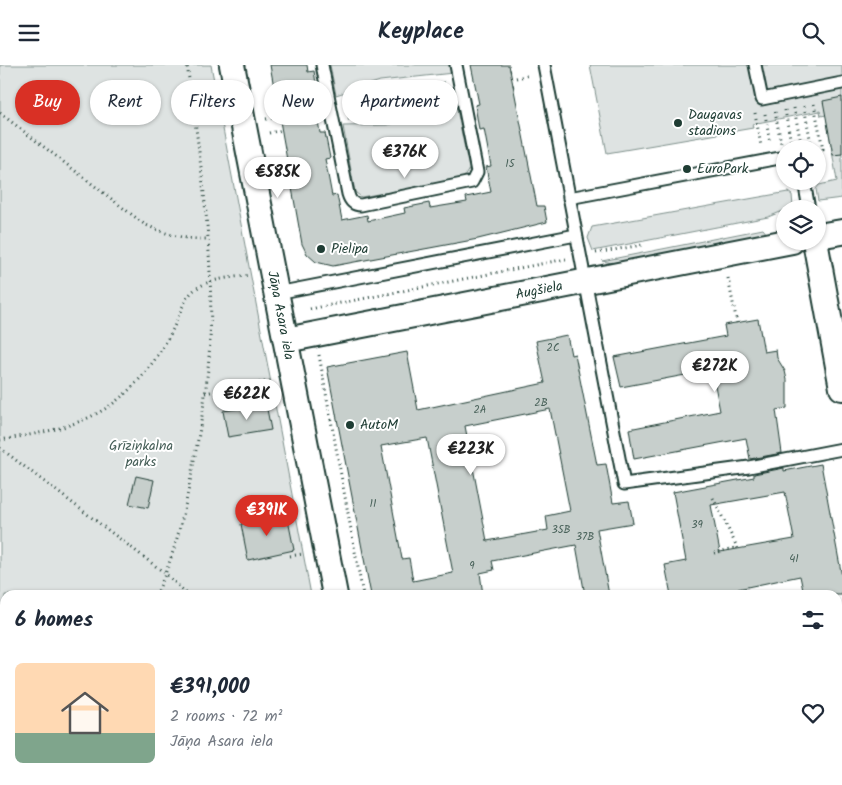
<!DOCTYPE html>
<meta charset="utf-8">
<style>
body{margin:0;font-family:Kalam,sans-serif;background:#f6f6f7;color:#1f2937;height:100vh;display:flex;flex-direction:column;font-size:19px;white-space:nowrap}
*{box-sizing:border-box;margin:0}
p{font-size:16px;color:#747a83}
.icon{flex:none;width:28px;height:28px;fill:none;stroke:currentColor;stroke-width:2;stroke-linecap:round;stroke-linejoin:round}
.map{position:relative;flex:1;overflow:hidden}
.panel{position:absolute;left:0px;top:525px;width:842px;height:195px;display:flex;flex-direction:column;background:#fff;border-radius:15px 15px 0 0;box-shadow:0 1px 4px #0004}
.panel>*{flex:none}
.banner{position:absolute;left:15px;top:15px;width:500px;height:45px;display:flex;gap:10px}
.fabs{position:absolute;left:776px;top:75px;display:grid;gap:10px}
.fabs a{display:grid;place-items:center;width:50px;height:50px;border-radius:50%;background:#fff;box-shadow:0 1px 4px #0004;font-size:25px}
.price{position:absolute;translate:-50% -42px;padding:0 11px;border-radius:18px;background:#fff;color:#222;font-size:16px;line-height:32px;filter:drop-shadow(0 1px 2px #0008)}
.price::after{content:'';position:absolute;left:50%;top:30px;width:15px;height:11px;margin-left:-8px;background:inherit;clip-path:polygon(0 0,100% 0,50% 100%)}
.price.current{background:#d93025;color:#fff}
ul{padding:0;list-style:none}
li{display:flex;align-items:center;gap:15px;height:125px;padding:0 15px}
li+li{border-top:1px solid #e0e1e3}
li span{display:grid;place-items:center;flex:none;width:140px;height:100px;border-radius:8px;color:#555}
li>.icon{margin-inline-start:auto}
span .icon{width:60px;height:60px;fill:#fffc;stroke-width:1}
li b{font-size:21px}
h2{display:flex;justify-content:space-between;align-items:center;height:60px;padding:0 15px;font-size:21px}
.tag{padding:0 18px;border-radius:22px;background:#fff;box-shadow:0 1px 4px #0004;font-size:18px;line-height:45px}
.tag.current{background:#d93025;color:#fff}
header{display:flex;justify-content:space-between;align-items:center;height:65px;padding:0 15px;background:#fff;font-size:22px;font-weight:700}
.map>svg:first-child{display:block}
</style>
<header><svg class="icon" aria-label="menu" viewBox="0 0 24 24"><path d="M4 6h16M4 12h16M4 18h16"/></svg>Keyplace<svg class="icon" aria-label="search" viewBox="0 0 24 24"><circle cx="10" cy="10" r="6"/><path d="M15 15l6 6"/></svg></header>
<div class="map">
<svg width="842" height="720" viewBox="0 0 842 720">
<rect width="100%" height="100%" fill="#fff"/>
<filter id="ink" filterUnits="userSpaceOnUse"><feTurbulence type="fractalNoise" baseFrequency=".02" numOctaves="2"/><feDisplacementMap in="SourceGraphic" scale="10" xChannelSelector="R" yChannelSelector="G"/><feConvolveMatrix kernelMatrix="1 2 1 2 8 2 1 2 1" color-interpolation-filters="sRGB"/></filter>
<g filter="url(#ink)">
<g fill="#dee3e2" stroke="#7e908b">
<path d="M0,0H211L311,530H5V715H288L264,720H0Z"/>
<path d="M330,0H452L453,8L380,16L336,30Z"/>
<path d="M590,0H842V133L818,136L816,124L819,120L837,116L826,50L821,51L820,46L752,59L753,63L607,88Z"/>
<path d="M456,40L469,104L463,114L361,132L355,127L343,61L388,60Z"/>
<path d="M788,127L792,130L793,142L768,152L593,186L588,173L592,162Z"/>
<path d="M763,164L767,169L617,199L602,196Z"/>
<path d="M730,715H749L750,720H699Z"/>
</g>
<g fill="#c7cfcc" stroke="#1f3d34" fill-rule="evenodd">
<path d="M270,0H307L308,7L314,6L318,31L314,32L320,68H325L330,93L325,94L332,131L337,130L342,155L367,150L368,156L405,148L404,143L429,138L430,143L467,137L466,132L491,127L486,102L491,101L484,64L479,65L475,40L479,39L471,0H509L537,141H544L547,157L478,174L333,201L316,197L307,189L302,179Z"/>
<rect x="39" y="22" width="19" height="18"/>
<path d="M842,32V89L833,90L823,36Z"/>
<path d="M758,254L764,287L776,285L777,293L785,306L787,315V343L776,345L782,388L750,394L746,373L634,394L629,364L720,346L712,305L621,322L614,292L726,271L724,260Z"/>
<path d="M567,270L571,290L575,289L597,400L606,399L613,438L629,436L633,458L597,464L609,530H585L576,480L492,496L494,505L480,508L483,530H371L327,302L407,287L418,345L545,318L536,276ZM550,344L570,446L546,451L548,465L487,476L465,361ZM427,373L453,508L413,516L409,493L402,494L381,381Z"/>
<path d="M266,339L271,365L228,372L223,346Z"/>
<path d="M821,399L842,512V530H804L800,511L709,530H671L665,500L686,496L673,427L754,412V409L784,403V406ZM785,427L794,474L720,487L711,440Z"/>
<path d="M136,411L154,415L148,443L129,439Z"/>
<path d="M287,450L294,485L248,495L241,459Z"/>
</g>
<g fill="none" stroke-linecap="round" stroke-linejoin="round">
<g stroke="#1f3d34" stroke-width="15">
<g id="lane">
<path d="M322,0L348,129C350,136 353,140 361,140L472,117L477,107L456,0"/>
<path d="M544,0L624,419L749,402L842,384"/>
<path d="M755,0L762,34L842,18"/>
<path d="M804,116L809,144"/>
<path d="M569,133L785,92"/>
<path d="M277,228L576,170"/>
<path d="M760,715L761,720"/>
</g>
</g>
<g stroke="#1f3d34" stroke-width="28">
<g id="street">
<path id="s1" d="M232,0L335,530"/>
<path d="M818,171L842,167"/>
<path d="M815,176L842,323"/>
<path id="s2" d="M286,275L792,176"/>
<path d="M374,715L376,720"/>
</g>
</g>
<g stroke="#1f3d34" stroke-width="31">
<g id="primary">
<path d="M838,636L842,635"/>
<path d="M396,720L421,715"/>
</g>
</g>
<g stroke="#1f3d34" stroke-width="3" stroke-dasharray="1 4" stroke-linecap="butt">
<path d="M510,6L514,5"/>
<path d="M516,13L530,10"/>
<path d="M513,21L517,20"/>
<path d="M403,22L407,46"/>
<path d="M384,25L388,50"/>
<path d="M345,37C379,26 410,21 444,18"/>
<path d="M814,39L823,84L818,86"/>
<path d="M804,41L812,84"/>
<path d="M794,43L802,84"/>
<path d="M785,45L791,78"/>
<path d="M775,47L781,78"/>
<path d="M0,48L144,159C165,169 184,175 208,174"/>
<path d="M755,48L761,81"/>
<path d="M765,49L770,78"/>
<path d="M266,54L279,52"/>
<path d="M348,54L414,45L447,35"/>
<path d="M269,68L282,65"/>
<path d="M596,188L642,180"/>
<path d="M728,213L737,258"/>
<path d="M310,244L566,194"/>
<path d="M319,290L363,530"/>
<path d="M205,328L270,316"/>
<path d="M246,338L273,334"/>
<path d="M0,375C42,368 87,361 120,333C143,314 160,289 173,264C178,253 184,235 192,227C207,213 231,213 250,210"/>
<path d="M0,383L166,509L188,530"/>
<path d="M713,433L739,486"/>
<path d="M285,440L293,438"/>
<path d="M714,488L738,482"/>
<path d="M290,491L303,489"/>
<path d="M722,528L747,530L746,523"/>
<path d="M156,530C176,488 186,441 194,395C202,356 208,315 210,275C214,183 200,91 187,0"/>
<path d="M838,603H842"/>
<path d="M0,607L5,611"/>
<path d="M0,671L5,670"/>
<path d="M838,681L842,680"/>
<path d="M26,715L27,720"/>
<path d="M185,715L186,720"/>
<path d="M330,715L331,718"/>
<path d="M38,720L62,715"/>
<path d="M635,720L662,715"/>
</g>
<use href="#lane" stroke="#fff" stroke-width="11"/>
<use href="#street" stroke="#fff" stroke-width="24"/>
<use href="#primary" stroke="#fff" stroke-width="28"/>
</g>
</g>
<g fill="#1f3d34" stroke="#fff" stroke-width="2">
<circle cx="678" cy="58" r="5"/>
<circle cx="687" cy="104" r="5"/>
<circle cx="321" cy="184" r="5"/>
<circle cx="350" cy="360" r="5"/>
</g>
<g text-anchor="middle" dominant-baseline="central" stroke-width="4" stroke-linejoin="round" paint-order="stroke">
<g font-size="11" fill="#49625a">
<text x="510" y="99">15</text>
<text x="553" y="283">2C</text>
<text x="541" y="338">2B</text>
<text x="480" y="345">2A</text>
<text x="373" y="439">11</text>
<text x="697" y="460">39</text>
<text x="561" y="465">35B</text>
<text x="585" y="472">37B</text>
<text x="794" y="494">41</text>
<text x="472" y="501">9</text>
</g>
<g font-size="14" fill="#1f3d34" stroke="#fff" text-anchor="start">
<text x="688" y="50">Daugavas<tspan x="688" dy="16">stadions</tspan></text>
<text x="697" y="104">EuroPark</text>
<text x="331" y="184">Pielipa</text>
<text x="360" y="360">AutoM</text>
</g>
<g font-size="14" fill="#1f3d34" stroke="#fff">
<text stroke="none"><textPath href="#s2" startOffset="258">Augšiela</textPath></text>
<text stroke="none"><textPath href="#s1" startOffset="255">Jāņa Asara iela</textPath></text>
</g>
<g font-size="14" fill="#455e57" stroke="#fff">
<text x="141" y="381">Grīziņkalna<tspan x="141" dy="16">parks</tspan></text>
</g>
</g>
</svg>
<div class="fabs">
<a><svg class="icon" aria-label="locate" viewBox="0 0 24 24"><circle cx="12" cy="12" r="6"/><path d="M12 2v4M12 18v4M2 12h4M18 12h4"/></svg></a>
<a><svg class="icon" aria-label="layers" viewBox="0 0 24 24"><path d="M12 4l9 5-9 5-9-5zM3 14l9 5 9-5"/></svg></a>
</div>
<b class="price" style="left:405px;top:114px">€376K</b>
<b class="price" style="left:278px;top:134px">€585K</b>
<b class="price" style="left:715px;top:328px">€272K</b>
<b class="price" style="left:247px;top:356px">€622K</b>
<b class="price" style="left:471px;top:411px">€223K</b>
<b class="price current" style="left:267px;top:472px">€391K</b>
<div class="banner">
<a class="tag current">Buy</a>
<a class="tag">Rent</a>
<a class="tag">Filters</a>
<a class="tag">New</a>
<a class="tag">Apartment</a>
</div>
<section class="panel">
<h2>6 homes<svg class="icon" aria-label="filters" viewBox="0 0 24 24"><path d="M4 7h16M4 17h16"/><circle cx="9" cy="7" r="2"/><circle cx="15" cy="17" r="2"/></svg></h2>
<ul>
<li><span style="background:linear-gradient(#ffd9b3 70%,#7fa58c 0)"><svg class="icon" aria-label="home" viewBox="0 0 24 24"><path d="M3 11l9-7 9 7M6 9v11h12V9"/></svg></span><div><b>€391,000</b><p>2 rooms · 72 m²</p><p>Jāņa Asara iela</p></div><svg class="icon" aria-label="heart" viewBox="0 0 24 24"><path d="M12 20l-8-8c-3-5 5-10 8-4 3-6 11-1 8 4z"/></svg></li>
</ul>
</section>
</div>
